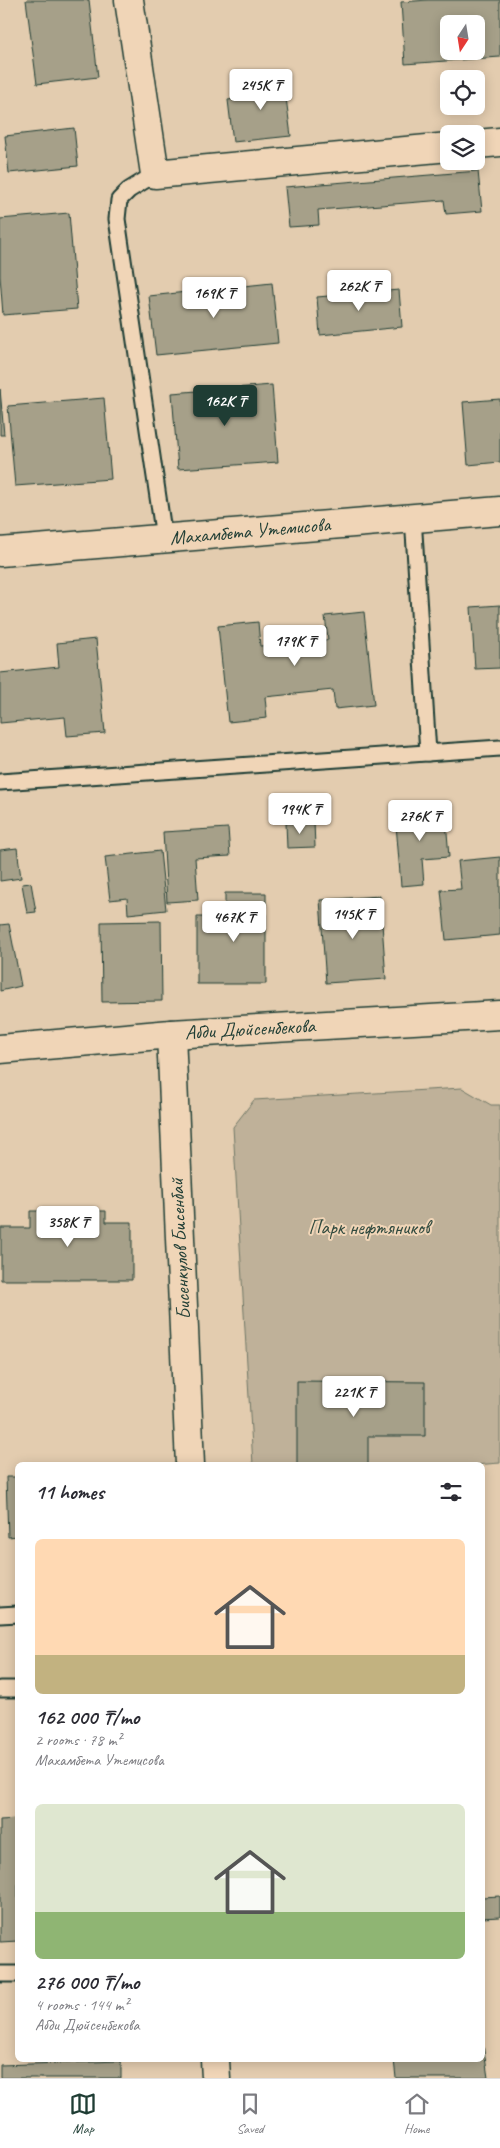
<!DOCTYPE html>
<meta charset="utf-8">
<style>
body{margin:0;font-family:Caveat,sans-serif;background:#f2f2f3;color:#2b2b33;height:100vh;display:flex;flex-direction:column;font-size:19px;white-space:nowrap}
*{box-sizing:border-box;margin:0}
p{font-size:16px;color:#7c7c81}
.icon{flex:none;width:28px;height:28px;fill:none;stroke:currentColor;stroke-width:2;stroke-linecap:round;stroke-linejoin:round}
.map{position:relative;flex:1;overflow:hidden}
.drawer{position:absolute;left:15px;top:1462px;width:470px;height:600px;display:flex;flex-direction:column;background:#fff;border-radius:8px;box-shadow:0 2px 12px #0003}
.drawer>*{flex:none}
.needle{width:32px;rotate:192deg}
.controls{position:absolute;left:440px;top:15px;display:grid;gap:10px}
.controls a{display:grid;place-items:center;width:45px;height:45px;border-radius:8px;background:#fff;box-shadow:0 2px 12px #0003;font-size:25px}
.price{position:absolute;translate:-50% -42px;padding:0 11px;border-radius:5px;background:#fff;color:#222;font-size:16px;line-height:32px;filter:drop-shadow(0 1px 2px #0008)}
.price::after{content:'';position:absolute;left:50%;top:30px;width:15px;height:11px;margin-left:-8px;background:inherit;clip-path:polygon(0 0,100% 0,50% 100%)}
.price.active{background:#1f3d34;color:#fff}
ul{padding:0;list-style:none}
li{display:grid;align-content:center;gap:10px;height:265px;padding:0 20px}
li span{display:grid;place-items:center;height:155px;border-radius:8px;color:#555}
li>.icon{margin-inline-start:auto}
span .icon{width:90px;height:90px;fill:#fffc;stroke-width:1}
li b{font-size:21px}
h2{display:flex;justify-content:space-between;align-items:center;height:60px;padding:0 20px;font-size:21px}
.dock{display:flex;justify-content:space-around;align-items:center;height:70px;border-top:1px solid #e1e1e2;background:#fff;font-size:14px;color:#7c7c81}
.dock a{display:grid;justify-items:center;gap:2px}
.dock .active{color:#1f3d34}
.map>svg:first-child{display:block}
</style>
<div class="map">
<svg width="500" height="2078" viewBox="0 0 500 2078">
<rect width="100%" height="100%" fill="#e3ccaf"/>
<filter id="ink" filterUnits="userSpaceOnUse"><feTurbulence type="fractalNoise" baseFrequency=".02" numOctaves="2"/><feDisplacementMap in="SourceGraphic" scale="10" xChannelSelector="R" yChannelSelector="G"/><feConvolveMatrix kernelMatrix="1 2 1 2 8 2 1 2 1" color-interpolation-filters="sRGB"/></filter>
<g filter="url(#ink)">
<path fill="#bfb199" stroke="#6f7766" d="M462,1088L491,1105H500V1463L474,1465H253L233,1127L254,1100Z"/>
<g fill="#a6a089" stroke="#1f3d34" fill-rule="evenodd">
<path d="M26,0H89L98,77L37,84Z"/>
<path d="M428,0H500V57L405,64L401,2ZM449,24H476V51H449Z"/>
<path d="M283,75L291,136L233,142L228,100L249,97L247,79Z"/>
<path d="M74,128L78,166L9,173L5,136Z"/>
<path d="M478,171L482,211L446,214L444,200L318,210L319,225L289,227L285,187Z"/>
<path d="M69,213L77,309L3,315L0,276V219Z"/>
<path d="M272,283L278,343L156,355L149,296Z"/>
<path d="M399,290L402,327L320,335L317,297Z"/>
<path d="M272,385L278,462L178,469L172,393Z"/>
<path d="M0,389L4,435H0Z"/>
<path d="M104,398L111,479L15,486L8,406Z"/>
<path d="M500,399V462L468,465L463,402Z"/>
<path d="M500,605V668L475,669L471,607Z"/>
<path d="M364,612L374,705L335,709L333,690L265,697L267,718L228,722L218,626L258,622L260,646L328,640L325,616Z"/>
<path d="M96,639L105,733L67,736L65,717L0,723V673L59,667L57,643Z"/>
<path d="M445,808L449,857L422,859L424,884L401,886L395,812Z"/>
<path d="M314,822L315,847L287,848L286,823Z"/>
<path d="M228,828L230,856L195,858L198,900L167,902L163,832Z"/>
<path d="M17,848L21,878L0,881V850Z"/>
<path d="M160,851L166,910L128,914L127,898L110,900L105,857Z"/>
<path d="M500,857V935L446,940L441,890L461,889L458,861Z"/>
<path d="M31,883L36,912L27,913L22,884Z"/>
<path d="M225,893H266V984H197V917H225Z"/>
<path d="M380,896L386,979L326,983L320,900Z"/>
<path d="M161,921L162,1001L102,1002L101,922Z"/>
<path d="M9,924L21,986L0,991V925Z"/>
<path d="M30,1211H106V1222H132V1280H1V1228H30Z"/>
<path d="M297,1381L425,1382V1436H368V1465H297Z"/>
<path d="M6,1477H18V1536L8,1537Z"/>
<path d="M18,1819V1941L0,1942V1820Z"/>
<path d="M500,1896V1917L482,1918V1897Z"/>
<path d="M482,2036L488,2078H396L394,2060H482Z"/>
<path d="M121,2061V2078H0V2065Z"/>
</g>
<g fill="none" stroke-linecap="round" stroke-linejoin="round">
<g stroke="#1f3d34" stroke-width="19">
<g id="service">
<path d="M155,174L129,190L119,200L117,219L164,538"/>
<path d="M413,517L428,753"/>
<path d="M0,782L500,748"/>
<path d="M0,1615L18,1614"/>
<path d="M0,1689H18"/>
<path d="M0,1974H18"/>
</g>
</g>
<g stroke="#1f3d34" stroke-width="31">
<g id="minor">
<path d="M129,0L155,174L449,147"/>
<path d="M476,144L500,142"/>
<path d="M171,1034L190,1465"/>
<path d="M0,1049L171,1034L500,1015"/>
<path d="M215,2060L216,2078"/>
</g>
</g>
<g stroke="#1f3d34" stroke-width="31">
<path id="tertiary" d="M0,552L500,511"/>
</g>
<use href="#service" stroke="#f0d5b7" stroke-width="15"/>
<use href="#minor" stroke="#f0d5b7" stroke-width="28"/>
<use href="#tertiary" stroke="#f0d5b7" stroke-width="28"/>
</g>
</g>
<g text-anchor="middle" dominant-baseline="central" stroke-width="4" stroke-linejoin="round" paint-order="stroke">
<g font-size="20" fill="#1f3d34" stroke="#f0d5b7">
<text transform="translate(250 531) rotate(-5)">Махамбета Утемисова</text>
<text transform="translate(250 1029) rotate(-3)">Абди Дюйсенбекова</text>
<text transform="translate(180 1249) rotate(-93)">Бисенкулов Бисенбай</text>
</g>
<g font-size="20" fill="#2f493e" stroke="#f0d5b7">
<text x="369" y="1227">Парк нефтяников</text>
</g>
</g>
</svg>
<div class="controls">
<a><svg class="needle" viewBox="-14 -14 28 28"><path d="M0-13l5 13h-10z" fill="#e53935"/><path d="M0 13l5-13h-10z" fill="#7c7c81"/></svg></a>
<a><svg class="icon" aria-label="locate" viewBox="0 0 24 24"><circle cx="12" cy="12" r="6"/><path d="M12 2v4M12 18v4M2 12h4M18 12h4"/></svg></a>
<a><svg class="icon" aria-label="layers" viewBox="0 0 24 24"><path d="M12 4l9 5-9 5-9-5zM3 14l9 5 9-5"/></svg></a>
</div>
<b class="price" style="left:261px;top:111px">245K ₸</b>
<b class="price" style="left:359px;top:312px">262K ₸</b>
<b class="price" style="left:214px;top:319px">169K ₸</b>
<b class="price active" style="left:225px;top:427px">162K ₸</b>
<b class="price" style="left:295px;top:667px">179K ₸</b>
<b class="price" style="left:300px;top:835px">194K ₸</b>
<b class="price" style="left:420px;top:842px">276K ₸</b>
<b class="price" style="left:353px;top:940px">145K ₸</b>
<b class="price" style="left:234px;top:943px">467K ₸</b>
<b class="price" style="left:68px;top:1248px">358K ₸</b>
<b class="price" style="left:354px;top:1418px">221K ₸</b>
<section class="drawer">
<h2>11 homes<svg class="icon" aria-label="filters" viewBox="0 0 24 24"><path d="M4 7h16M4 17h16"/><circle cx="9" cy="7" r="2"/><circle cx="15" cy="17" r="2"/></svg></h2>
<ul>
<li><span style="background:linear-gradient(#ffd9b3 75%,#c2b280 0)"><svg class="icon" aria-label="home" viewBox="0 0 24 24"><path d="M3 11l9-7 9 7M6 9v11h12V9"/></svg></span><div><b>162 000 ₸/mo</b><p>2 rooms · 78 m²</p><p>Махамбета Утемисова</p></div></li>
<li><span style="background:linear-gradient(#dfe7d0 70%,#8fb573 0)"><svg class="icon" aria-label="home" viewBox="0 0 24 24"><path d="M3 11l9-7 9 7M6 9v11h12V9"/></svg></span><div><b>276 000 ₸/mo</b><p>4 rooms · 144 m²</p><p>Абди Дюйсенбекова</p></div></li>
</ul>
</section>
</div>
<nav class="dock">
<a class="active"><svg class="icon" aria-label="map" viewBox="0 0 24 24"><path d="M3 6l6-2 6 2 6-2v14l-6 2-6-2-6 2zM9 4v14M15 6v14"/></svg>Map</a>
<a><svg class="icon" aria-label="saved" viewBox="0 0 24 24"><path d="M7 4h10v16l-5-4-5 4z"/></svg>Saved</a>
<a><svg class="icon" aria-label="home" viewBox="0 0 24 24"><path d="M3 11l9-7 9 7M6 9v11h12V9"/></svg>Home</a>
</nav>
